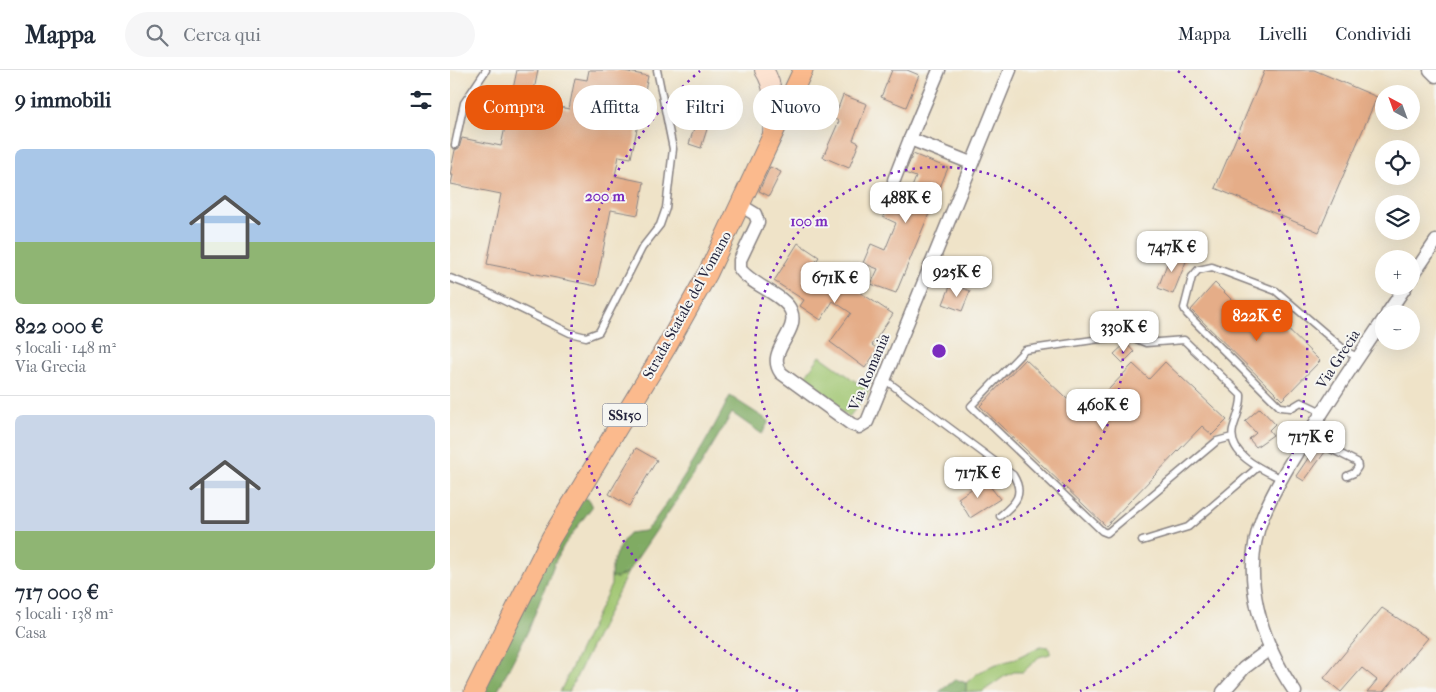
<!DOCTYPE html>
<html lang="it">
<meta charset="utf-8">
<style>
body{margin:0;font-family:"IM FELL French Canon",serif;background:#f6f6f7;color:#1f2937;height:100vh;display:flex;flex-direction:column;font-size:19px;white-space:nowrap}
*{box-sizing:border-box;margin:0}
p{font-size:16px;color:#747a83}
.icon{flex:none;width:28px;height:28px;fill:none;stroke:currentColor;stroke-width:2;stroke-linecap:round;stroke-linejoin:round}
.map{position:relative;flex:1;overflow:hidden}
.side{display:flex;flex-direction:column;background:#fff;width:450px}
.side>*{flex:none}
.guide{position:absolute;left:15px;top:15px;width:475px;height:45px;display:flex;gap:10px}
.needle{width:32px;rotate:319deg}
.tools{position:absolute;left:925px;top:15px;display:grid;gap:10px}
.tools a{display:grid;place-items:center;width:45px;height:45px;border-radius:50%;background:#fff;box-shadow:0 5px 20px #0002;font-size:25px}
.price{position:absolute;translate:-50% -42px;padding:0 11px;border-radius:10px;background:#fff;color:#222;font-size:16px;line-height:32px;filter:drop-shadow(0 1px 2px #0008)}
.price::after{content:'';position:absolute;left:50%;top:30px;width:15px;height:11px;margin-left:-8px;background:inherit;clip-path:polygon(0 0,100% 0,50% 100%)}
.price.selected{background:#ea580c;color:#fff}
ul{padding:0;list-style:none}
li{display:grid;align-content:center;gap:10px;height:265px;padding:0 15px}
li+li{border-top:1px solid #e0e1e3}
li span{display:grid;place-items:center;height:155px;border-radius:8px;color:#555}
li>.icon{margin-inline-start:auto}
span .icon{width:90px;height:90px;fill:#fffc;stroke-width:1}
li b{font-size:21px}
h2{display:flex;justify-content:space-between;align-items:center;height:60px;padding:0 15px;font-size:21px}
.chip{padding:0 18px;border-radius:22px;background:#fff;box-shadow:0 5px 20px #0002;font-size:18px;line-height:45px}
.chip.selected{background:#ea580c;color:#fff}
header{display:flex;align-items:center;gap:30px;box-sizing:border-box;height:70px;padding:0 25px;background:#fff;border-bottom:1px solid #e0e1e3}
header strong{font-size:24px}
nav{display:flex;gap:28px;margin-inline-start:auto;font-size:18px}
.search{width:350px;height:45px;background:#f6f6f7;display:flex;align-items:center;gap:12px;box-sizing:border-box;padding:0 18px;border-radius:28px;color:#747a83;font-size:19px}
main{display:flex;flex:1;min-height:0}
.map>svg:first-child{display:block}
</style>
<header>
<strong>Mappa</strong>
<div class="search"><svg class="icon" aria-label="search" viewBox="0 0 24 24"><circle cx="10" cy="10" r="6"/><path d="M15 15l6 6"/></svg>Cerca qui</div>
<nav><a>Mappa</a><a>Livelli</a><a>Condividi</a></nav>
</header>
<main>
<section class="side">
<h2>9 immobili<svg class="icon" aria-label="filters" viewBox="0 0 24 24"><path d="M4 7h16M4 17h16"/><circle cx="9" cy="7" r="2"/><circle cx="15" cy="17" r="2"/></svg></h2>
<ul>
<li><span style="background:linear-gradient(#a9c7e8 60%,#8fb573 0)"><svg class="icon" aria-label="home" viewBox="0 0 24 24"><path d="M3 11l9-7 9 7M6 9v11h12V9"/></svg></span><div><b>822 000 €</b><p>5 locali · 148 m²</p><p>Via Grecia</p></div></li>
<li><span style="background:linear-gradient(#c9d6e8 75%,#8fb573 0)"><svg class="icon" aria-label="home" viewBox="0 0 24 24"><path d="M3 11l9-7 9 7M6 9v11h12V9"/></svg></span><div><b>717 000 €</b><p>5 locali · 138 m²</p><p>Casa</p></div></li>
</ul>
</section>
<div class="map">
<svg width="986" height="622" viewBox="0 0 986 622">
<rect width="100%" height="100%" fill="#f6f6f2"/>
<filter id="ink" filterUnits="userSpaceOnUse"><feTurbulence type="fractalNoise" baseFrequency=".02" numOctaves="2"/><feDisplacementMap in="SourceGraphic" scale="10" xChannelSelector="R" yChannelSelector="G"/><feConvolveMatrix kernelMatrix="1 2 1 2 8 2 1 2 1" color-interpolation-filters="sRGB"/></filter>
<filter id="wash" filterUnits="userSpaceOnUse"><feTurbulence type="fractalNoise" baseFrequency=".0096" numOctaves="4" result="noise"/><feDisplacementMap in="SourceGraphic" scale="20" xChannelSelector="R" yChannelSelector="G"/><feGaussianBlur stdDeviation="1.12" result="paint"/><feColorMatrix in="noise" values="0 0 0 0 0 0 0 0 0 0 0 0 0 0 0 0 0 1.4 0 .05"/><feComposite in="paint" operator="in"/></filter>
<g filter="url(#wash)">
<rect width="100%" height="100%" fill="#efe3c8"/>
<g fill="#a0c671" stroke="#617456">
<path d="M370,286L419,321L399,347L351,312Z"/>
<path d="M178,502L119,622H110L161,515V507L167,508Z"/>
<path d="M591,576L598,577L601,580L600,584L589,587L573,602H564L555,606L532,622H516V613L528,603L543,595L562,590Z"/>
</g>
<g fill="#80ab63" stroke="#51664f">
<path d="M280,326L319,351L312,364L282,343L252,393L178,502L167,508L161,507C161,490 169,475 179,463L194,461L201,455C231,414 257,372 280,326Z"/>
<path d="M133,428L138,429L142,437L114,475L105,492L79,559L47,622H32L89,502Z"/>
<path d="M506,609L516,613V622H489Z"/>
</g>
<g id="blocks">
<g fill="#e5ad88">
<path d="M67,0H88L82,31L119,39L125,8L137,10L139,0H169L198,6L181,88L169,86L165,106L194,112L188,145L161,140L146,216L37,194L51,124L1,114L3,105H0L5,80L9,78L12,68L51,76Z"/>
<path d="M442,0H457L469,5L456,37L431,27Z"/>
<path d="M815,0H864L927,27L869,162L765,118Z"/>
<path d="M393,25L417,34L403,70L409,73L399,98L373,87L389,51L384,49Z"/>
<path d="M246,52L258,56L251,78L239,74Z"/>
<path d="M463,84L498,98L446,223L421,214L428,199L413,193L421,174L435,180L446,153L433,147L440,129L455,135L466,107L455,103Z"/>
<path d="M320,97L331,102L319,126L309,121Z"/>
<path d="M348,173L369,187L365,193L443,244L422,275L428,279L415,298L380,272L401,243L383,231L371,250L350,236L354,230L324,211Z"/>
<path d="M721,183L737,189L723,224L708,218Z"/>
<path d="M765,213L805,253L818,240L870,291L832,330L741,240Z"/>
<path d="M501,214L520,221L512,241L493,234Z"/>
<path d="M676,273L684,282L673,293L664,284Z"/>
<path d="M575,289L634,345L683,294L699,309L715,292L777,350L762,365L752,356L656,456L530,336Z"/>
<path d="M810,338L825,354L819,360L823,365L806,377L799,369L806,363L795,351Z"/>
<path d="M867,375L875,382L854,411L846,406Z"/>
<path d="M186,378L207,390L179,436L159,424Z"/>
<path d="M535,410L550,429L520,448L508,428Z"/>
<path d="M932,538L978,568L933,622H917L927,610L912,598L891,622L874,608Z"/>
</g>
</g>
</g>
<g filter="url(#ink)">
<use href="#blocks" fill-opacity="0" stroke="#888282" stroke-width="1"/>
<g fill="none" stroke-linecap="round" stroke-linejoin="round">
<g stroke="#888282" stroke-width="9">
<g id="service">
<path d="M5,75L14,33L36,0"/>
<path d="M0,208L32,220L120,263L136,267L149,262L192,178L210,155L216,138L223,79L207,0"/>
<path d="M434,309L563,405C575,424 566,433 550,446"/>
<path d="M872,342L851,332L841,338L830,337L737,244L734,238L742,207L748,200L762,197L826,221L897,282L908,287"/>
<path d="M860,362L877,377L907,392L908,397L904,403L897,406"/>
<path d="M782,367L767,371L657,463L652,461L521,336L575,280L677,265L696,273L734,270L791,325C792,336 786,348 783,359C777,385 813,400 832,409"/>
<path d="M692,471L738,457L808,397"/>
</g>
</g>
<g stroke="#888282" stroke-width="15">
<g id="minor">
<path d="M489,0L460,69L521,93"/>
<path d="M980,0L986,6"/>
<path d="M444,110L460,69"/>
<path d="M290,135L305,144L308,152L290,190V199C301,215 335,225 341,241C350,263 315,281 331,303L401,354L409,357L417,352L560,0"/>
<path d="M961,208L986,171"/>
<path d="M937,244L956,216"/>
<path d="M773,622L794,598L821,578"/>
<path d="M845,622C811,573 789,504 813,446C825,417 842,390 859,363C883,325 908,287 934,249"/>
</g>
</g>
<g stroke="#888282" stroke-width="20">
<path id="secondary" d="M314,0C327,20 323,42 322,65"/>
</g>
<g stroke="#888282" stroke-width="21">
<path id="primary" d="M24,622L101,468L217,276L258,203L353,0"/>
</g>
<use href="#service" stroke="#fff" stroke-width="6"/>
<use href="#minor" stroke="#fff" stroke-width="12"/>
<use href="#secondary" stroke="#fde3d1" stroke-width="18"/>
<use href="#primary" stroke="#fbba8d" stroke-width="19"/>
</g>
</g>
<g fill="none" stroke="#7b2cbf" stroke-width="2.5" stroke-dasharray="2.5 5">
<circle cx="489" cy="281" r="184"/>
<path d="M348 621A368 368 0 0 1 250 1M728 1A368 368 0 0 1 630 621"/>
</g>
<g text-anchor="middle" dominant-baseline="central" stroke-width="4" stroke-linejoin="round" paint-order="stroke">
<rect fill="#f6f6f2" stroke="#626272" stroke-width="1" x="152.5" y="333.5" width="45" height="23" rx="4"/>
<g font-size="14" font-weight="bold" fill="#22223b">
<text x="175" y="345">SS150</text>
</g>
<g font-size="15" fill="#22223b" stroke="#f6f6f2">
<text transform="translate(237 235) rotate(-61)">Strada Statale del Vomano</text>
<text transform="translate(888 289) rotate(-57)">Via Grecia</text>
<text transform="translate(419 302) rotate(-67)">Via Romania</text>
</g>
</g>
<circle cx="489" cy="281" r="8" fill="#7b2cbf" stroke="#f6f6f2" stroke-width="2.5"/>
<g font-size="15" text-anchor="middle" font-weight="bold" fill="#7b2cbf" stroke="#f6f6f2" stroke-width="4" stroke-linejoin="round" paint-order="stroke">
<text x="155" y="131">200 m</text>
<text x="359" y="156">100 m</text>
</g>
</svg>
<div class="tools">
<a><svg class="needle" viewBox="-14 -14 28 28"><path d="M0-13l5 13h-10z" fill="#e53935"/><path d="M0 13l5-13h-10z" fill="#747a83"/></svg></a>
<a><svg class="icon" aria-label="locate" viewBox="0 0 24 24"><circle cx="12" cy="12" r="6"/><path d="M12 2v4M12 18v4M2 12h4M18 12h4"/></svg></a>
<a><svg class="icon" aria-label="layers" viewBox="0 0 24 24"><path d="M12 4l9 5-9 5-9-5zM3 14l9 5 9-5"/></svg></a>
<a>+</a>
<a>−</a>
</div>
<b class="price" style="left:456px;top:154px">488K €</b>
<b class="price" style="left:722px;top:203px">747K €</b>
<b class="price" style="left:507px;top:228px">925K €</b>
<b class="price" style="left:385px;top:234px">671K €</b>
<b class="price selected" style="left:807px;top:272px">822K €</b>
<b class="price" style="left:674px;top:283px">330K €</b>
<b class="price" style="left:653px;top:361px">460K €</b>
<b class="price" style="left:861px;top:393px">717K €</b>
<b class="price" style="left:528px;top:429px">717K €</b>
<div class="guide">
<a class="chip selected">Compra</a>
<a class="chip">Affitta</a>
<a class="chip">Filtri</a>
<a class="chip">Nuovo</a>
</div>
</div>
</main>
